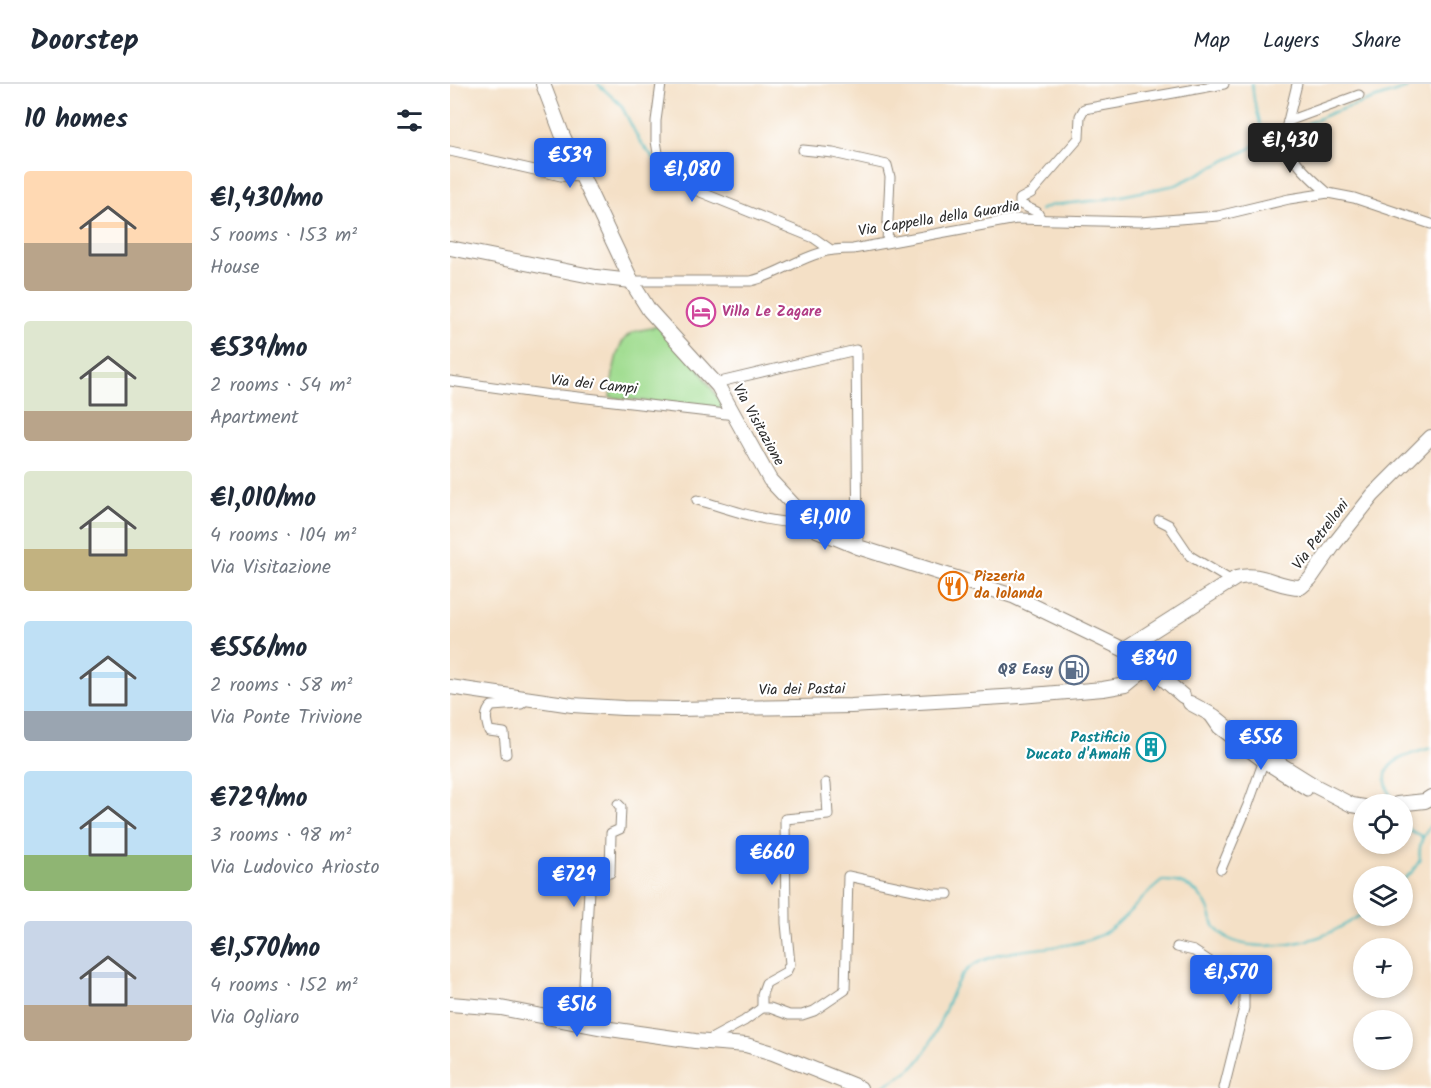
<!DOCTYPE html>
<meta charset="utf-8">
<style>
body{margin:0;font-family:Kalam,sans-serif;background:#f6f6f7;color:#1f2937;height:100vh;display:flex;flex-direction:column;font-size:22px;white-space:nowrap}
*{box-sizing:border-box;margin:0}
p{font-size:20px;color:#747a83}
.icon{flex:none;width:33px;height:33px;fill:none;stroke:currentColor;stroke-width:2;stroke-linecap:round;stroke-linejoin:round}
.map{position:relative;flex:1;overflow:hidden}
.panel{display:flex;flex-direction:column;background:#fff;width:450px}
.panel>*{flex:none}
.fabs{position:absolute;left:903px;top:710px;display:grid;gap:12px}
.fabs a{display:grid;place-items:center;width:60px;height:60px;border-radius:50%;background:#fff;box-shadow:0 3px 9px #0003;font-size:30px}
.price{position:absolute;translate:-50% -51px;padding:0 14px;border-radius:6px;background:#2563eb;color:#fff;font-size:20px;line-height:39px;filter:drop-shadow(0 2px 3px #0008)}
.price::after{content:'';position:absolute;left:50%;top:36px;width:18px;height:14px;margin-left:-9px;background:inherit;clip-path:polygon(0 0,100% 0,50% 100%)}
.price.current{background:#222;color:#fff}
ul{padding:0;list-style:none}
li{display:flex;align-items:center;gap:18px;height:150px;padding:0 24px}
li span{display:grid;place-items:center;flex:none;width:168px;height:120px;border-radius:6px;color:#555}
li>.icon{margin-inline-start:auto}
span .icon{width:72px;height:72px;fill:#fffc;stroke-width:1}
li b{font-size:26px}
h2{display:flex;justify-content:space-between;align-items:center;height:72px;padding:0 24px;font-size:26px}
header{display:flex;align-items:center;gap:36px;box-sizing:border-box;height:84px;padding:0 30px;background:#fff;border-bottom:2px solid #e0e1e3}
header strong{font-size:28px}
nav{display:flex;gap:33px;margin-inline-start:auto;font-size:21px}
main{display:flex;flex:1;min-height:0}
.map>svg:first-child{display:block}
</style>
<header>
<strong>Doorstep</strong>
<nav><a>Map</a><a>Layers</a><a>Share</a></nav>
</header>
<main>
<section class="panel">
<h2>10 homes<svg class="icon" aria-label="filters" viewBox="0 0 24 24"><path d="M4 7h16M4 17h16"/><circle cx="9" cy="7" r="2"/><circle cx="15" cy="17" r="2"/></svg></h2>
<ul>
<li><span style="background:linear-gradient(#ffd9b3 60%,#b9a48a 0)"><svg class="icon" aria-label="home" viewBox="0 0 24 24"><path d="M3 11l9-7 9 7M6 9v11h12V9"/></svg></span><div><b>€1,430/mo</b><p>5 rooms · 153 m²</p><p>House</p></div></li>
<li><span style="background:linear-gradient(#dfe7d0 75%,#b9a48a 0)"><svg class="icon" aria-label="home" viewBox="0 0 24 24"><path d="M3 11l9-7 9 7M6 9v11h12V9"/></svg></span><div><b>€539/mo</b><p>2 rooms · 54 m²</p><p>Apartment</p></div></li>
<li><span style="background:linear-gradient(#dfe7d0 65%,#c2b280 0)"><svg class="icon" aria-label="home" viewBox="0 0 24 24"><path d="M3 11l9-7 9 7M6 9v11h12V9"/></svg></span><div><b>€1,010/mo</b><p>4 rooms · 104 m²</p><p>Via Visitazione</p></div></li>
<li><span style="background:linear-gradient(#bfe0f5 75%,#9aa5b1 0)"><svg class="icon" aria-label="home" viewBox="0 0 24 24"><path d="M3 11l9-7 9 7M6 9v11h12V9"/></svg></span><div><b>€556/mo</b><p>2 rooms · 58 m²</p><p>Via Ponte Trivione</p></div></li>
<li><span style="background:linear-gradient(#bfe0f5 70%,#8fb573 0)"><svg class="icon" aria-label="home" viewBox="0 0 24 24"><path d="M3 11l9-7 9 7M6 9v11h12V9"/></svg></span><div><b>€729/mo</b><p>3 rooms · 98 m²</p><p>Via Ludovico Ariosto</p></div></li>
<li><span style="background:linear-gradient(#c9d6e8 70%,#b9a48a 0)"><svg class="icon" aria-label="home" viewBox="0 0 24 24"><path d="M3 11l9-7 9 7M6 9v11h12V9"/></svg></span><div><b>€1,570/mo</b><p>4 rooms · 152 m²</p><p>Via Ogliaro</p></div></li>
</ul>
</section>
<div class="map">
<svg width="981" height="1004" viewBox="0 0 981 1004">
<rect width="100%" height="100%" fill="#fff"/>
<filter id="ink" filterUnits="userSpaceOnUse"><feTurbulence type="fractalNoise" baseFrequency=".0167" numOctaves="2"/><feDisplacementMap in="SourceGraphic" scale="12" xChannelSelector="R" yChannelSelector="G"/><feConvolveMatrix kernelMatrix="1 2 1 2 8 2 1 2 1" color-interpolation-filters="sRGB"/></filter>
<filter id="wash" filterUnits="userSpaceOnUse"><feTurbulence type="fractalNoise" baseFrequency=".008" numOctaves="4" result="noise"/><feDisplacementMap in="SourceGraphic" scale="24" xChannelSelector="R" yChannelSelector="G"/><feGaussianBlur stdDeviation="1.35" result="paint"/><feColorMatrix in="noise" values="0 0 0 0 0 0 0 0 0 0 0 0 0 0 0 0 0 1.4 0 .05"/><feComposite in="paint" operator="in"/></filter>
<g filter="url(#wash)">
<rect width="100%" height="100%" fill="#f4e0c6"/>
<path fill="#a1dd91" stroke="#66845e" stroke-width="1.5" d="M207,242L247,282L277,327L160,313C163,296 164,259 180,250C187,245 198,246 207,242Z"/>
<g fill="none" stroke-linecap="round" stroke-linejoin="round">
<g stroke="#4cbbc1" stroke-width="2">
<path d="M148,0L171,21L189,56L205,76"/>
<path d="M802,0L804,16L814,54"/>
<path d="M839,48L881,29L957,4"/>
<path d="M209,80L223,91"/>
<path d="M590,126L602,121L651,116L726,101L801,64L814,54L834,50"/>
<path d="M942,716C940,711 937,704 936,698C932,675 965,669 981,664"/>
<path d="M952,739L963,748L973,753"/>
<path d="M952,797L962,788L970,776C968,762 972,752 981,741"/>
<path d="M431,1004C443,995 458,990 468,978C478,966 486,948 492,933C500,917 504,897 518,885C549,860 608,869 646,853C672,842 689,814 712,797C734,796 750,806 759,826C761,832 762,839 765,843C785,871 841,862 869,853C884,848 900,838 914,829"/>
</g>
</g>
</g>
<g filter="url(#ink)">
<g fill="none" stroke-linecap="round" stroke-linejoin="round">
<g stroke="#908678" stroke-width="11">
<g id="street">
<path d="M211,0L206,37V57L209,75L235,94L243,105L364,154L381,166"/>
<path d="M838,37L847,0"/>
<path d="M353,66L383,69L437,81L440,93L437,158"/>
<path d="M0,67L111,92L132,93"/>
<path d="M878,109C857,91 828,67 838,37L909,11"/>
<path d="M591,135L587,128L570,120V115L581,109L629,54L630,32L634,25L774,0"/>
<path d="M181,197H301C326,191 346,176 370,169C381,165 392,165 403,165L566,135L690,138L768,132L839,115L878,109L904,114L981,140"/>
<path d="M0,297L100,311H111L285,331"/>
<path d="M268,302L274,297L406,266L408,463"/>
<path d="M247,416C279,424 327,444 359,437"/>
<path d="M709,436L719,441L740,472L780,496"/>
<path d="M759,632L768,645L813,679L798,721L771,785"/>
<path d="M56,670L54,649L39,647C36,637 34,629 42,622L71,620L78,614"/>
<path d="M813,679L857,707"/>
<path d="M727,863L744,867L794,900V924L774,1004"/>
<path d="M312,924V910L316,899L336,888L340,880L336,839L335,735L378,731L376,699"/>
<path d="M132,939L140,787L160,789L161,749L170,745L171,723L168,720"/>
<path d="M257,957L294,937L312,924H320L339,931H352L364,927L395,906L398,792L483,810H498"/>
</g>
</g>
<g stroke="#908678" stroke-width="16">
<g id="secondary">
<path d="M93,0L112,50L184,202L199,226L268,302L320,396L367,446L408,463L563,512L687,572L733,612"/>
<path d="M0,164L146,193L181,197"/>
<path d="M674,565L786,494C813,487 825,503 851,503L860,495L885,459L923,411L981,353"/>
<path d="M0,603L122,621L173,624L226,625L401,622L570,612L653,605L676,601L698,583"/>
<path d="M740,619L764,632L801,662L865,702L902,721L914,723"/>
<path d="M947,720L975,717L981,713"/>
<path d="M0,920L51,924L153,944L245,957L296,961L323,969L410,1004"/>
</g>
</g>
<use href="#street" stroke="#fff" stroke-width="9"/>
<use href="#secondary" stroke="#fff" stroke-width="14"/>
</g>
</g>
<defs>
<g id="hotel-ring" transform="scale(1.5)"><circle r="9.5" fill="#fff" stroke="#d1479c" stroke-width="1.5"/><path d="M-6-4.5h1.5V1H6V5H4.5V3h-9V5H-6ZM-4 0a1.8 1.8 0 1 1 3.6 0ZM.5 0V-2.5h3Q6-2.5 6 0Z" fill="#d1479c"/></g>
<g id="restaurant-ring" transform="scale(1.5)"><circle r="9.5" fill="#fff" stroke="#e8710a" stroke-width="1.5"/><path d="M-5-6h1v4h1v-4h1v4h1v-4h1v5L-1.5 .5V6h-2V.5L-5-1ZM5-6V6H3V1.5H1.5Q1.5-4 5-6Z" fill="#e8710a"/></g>
<g id="fuel-ring" transform="scale(1.5)"><circle r="9.5" fill="#fff" stroke="#5c6f8a" stroke-width="1.5"/><path d="M-5.5-6h7V0h2V4h1.3V-2.5L3-4.5l.8-.8L6-3V5H2.5V1h-1V6h-7ZM-4.2-4.7v3.2H.2V-4.7Z" fill="#5c6f8a"/></g>
<g id="building-ring" transform="scale(1.5)"><circle r="9.5" fill="#fff" stroke="#0f9aa8" stroke-width="1.5"/><path d="M-4-6H4V6H1V3H-1V6H-4ZM-2.5-4.3h1.7v1.8h-1.7ZM.8-4.3h1.7v1.8H.8ZM-2.5-1h1.7V.8h-1.7ZM.8-1h1.7V.8H.8Z" fill="#0f9aa8"/></g>
</defs>
<g fill-rule="evenodd">
<use href="#hotel-ring" x="251" y="228"/>
<use href="#restaurant-ring" x="503" y="502"/>
<use href="#fuel-ring" x="624" y="586"/>
<use href="#building-ring" x="701" y="663"/>
</g>
<g text-anchor="middle" dominant-baseline="central" stroke-width="4.5" stroke-linejoin="round" paint-order="stroke">
<g font-size="15" fill="#2b2b2b" stroke="#fff">
<text transform="translate(489 135) rotate(-9)">Via Cappella della Guardia</text>
<text transform="translate(144 301) rotate(6)">Via dei Campi</text>
<text transform="translate(308 341) rotate(61)">Via Visitazione</text>
<text transform="translate(871 451) rotate(-53)">Via Petrelloni</text>
<text transform="translate(352 606) rotate(-1)">Via dei Pastai</text>
</g>
<g font-size="15" font-weight="bold" fill="#b23c85" stroke="#fff" text-anchor="start">
<text x="272" y="228">Villa Le Zagare</text>
</g>
<g font-size="15" font-weight="bold" fill="#c56008" stroke="#fff" text-anchor="start">
<text x="524" y="493">Pizzeria<tspan x="524" dy="17">da Iolanda</tspan></text>
</g>
<g font-size="15" font-weight="bold" fill="#4e5e75" stroke="#fff" text-anchor="end">
<text x="603" y="586">Q8 Easy</text>
</g>
<g font-size="15" font-weight="bold" fill="#0d838f" stroke="#fff" text-anchor="end">
<text x="680" y="654">Pastificio<tspan x="680" dy="17">Ducato d'Amalfi</tspan></text>
</g>
</g>
</svg>
<div class="fabs">
<a><svg class="icon" aria-label="locate" viewBox="0 0 24 24"><circle cx="12" cy="12" r="6"/><path d="M12 2v4M12 18v4M2 12h4M18 12h4"/></svg></a>
<a><svg class="icon" aria-label="layers" viewBox="0 0 24 24"><path d="M12 4l9 5-9 5-9-5zM3 14l9 5 9-5"/></svg></a>
<a>+</a>
<a>−</a>
</div>
<b class="price current" style="left:840px;top:90px">€1,430</b>
<b class="price" style="left:120px;top:105px">€539</b>
<b class="price" style="left:242px;top:119px">€1,080</b>
<b class="price" style="left:375px;top:467px">€1,010</b>
<b class="price" style="left:704px;top:608px">€840</b>
<b class="price" style="left:811px;top:687px">€556</b>
<b class="price" style="left:322px;top:802px">€660</b>
<b class="price" style="left:124px;top:824px">€729</b>
<b class="price" style="left:781px;top:922px">€1,570</b>
<b class="price" style="left:127px;top:954px">€516</b>
</div>
</main>
